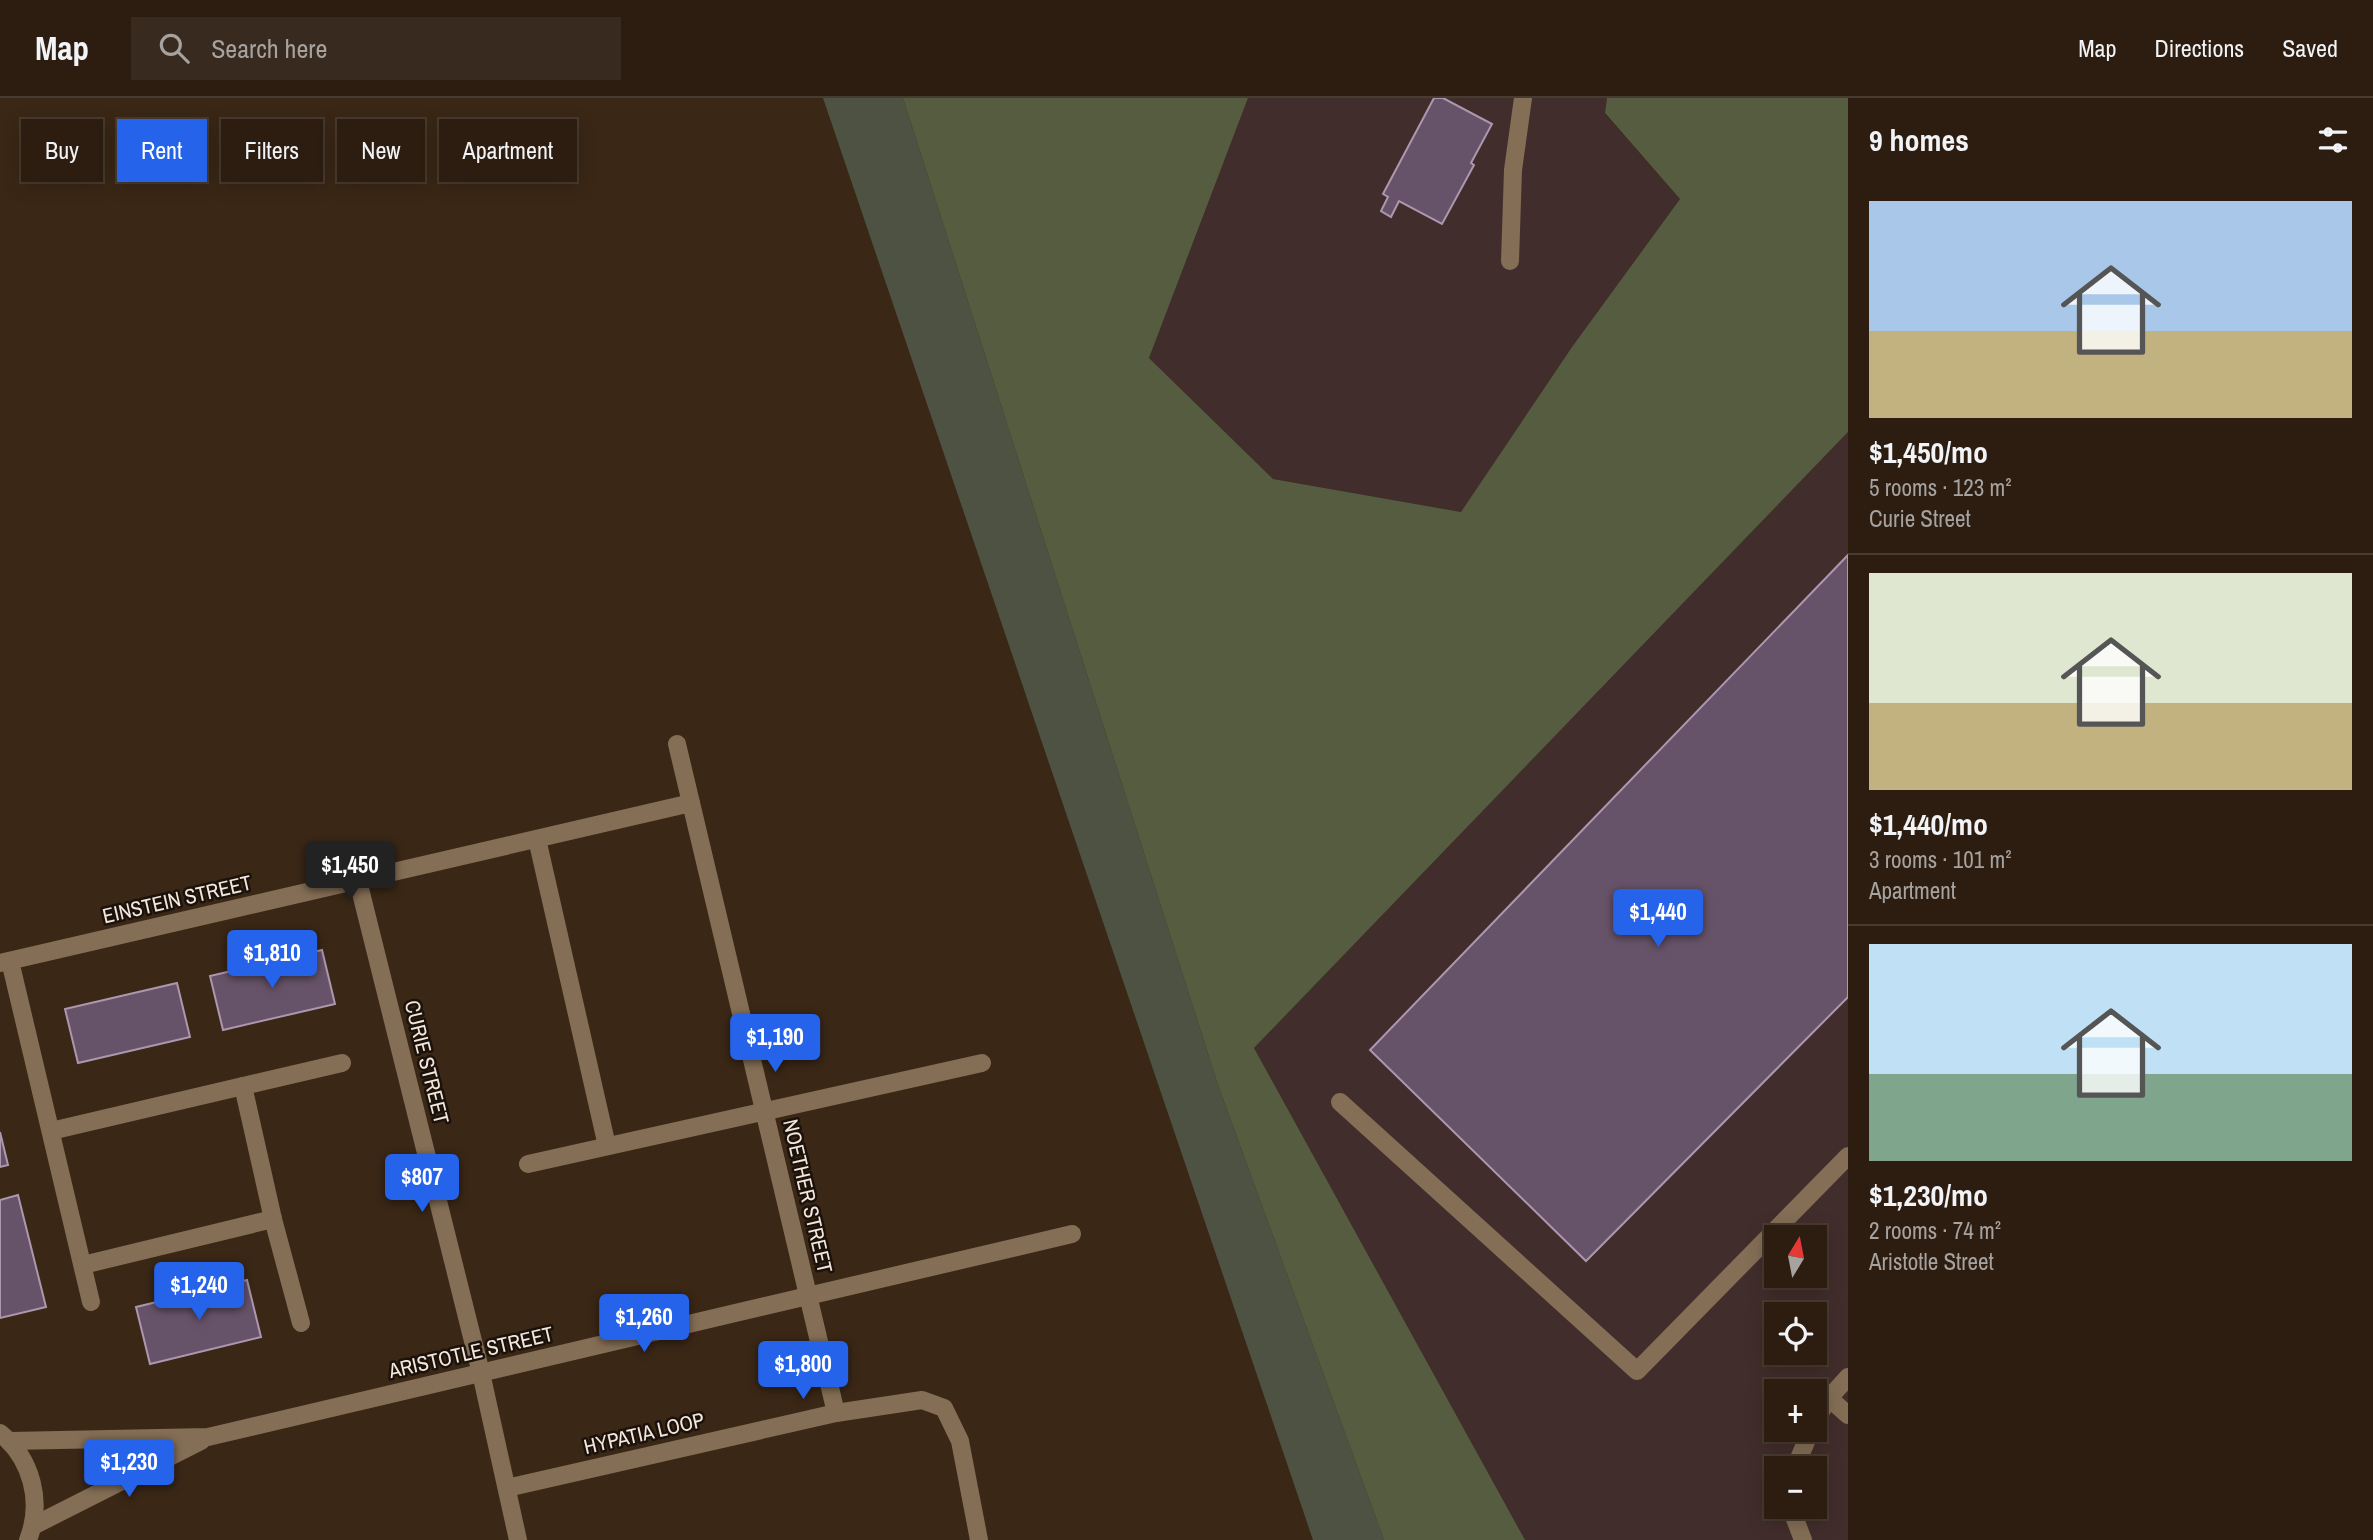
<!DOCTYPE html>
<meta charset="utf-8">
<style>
body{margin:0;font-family:"Archivo Narrow",sans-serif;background:#382a1e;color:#f1f3f6;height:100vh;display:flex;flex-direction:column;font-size:26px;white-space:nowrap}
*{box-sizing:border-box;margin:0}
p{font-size:23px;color:#a6a29f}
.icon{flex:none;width:38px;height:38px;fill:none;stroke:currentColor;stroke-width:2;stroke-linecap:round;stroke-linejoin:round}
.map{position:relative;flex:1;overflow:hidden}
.sheet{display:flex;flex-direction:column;background:#2c1d10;width:525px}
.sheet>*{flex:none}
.banner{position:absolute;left:21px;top:21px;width:665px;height:63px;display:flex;gap:14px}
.needle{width:46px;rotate:10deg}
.tools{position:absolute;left:1764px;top:1127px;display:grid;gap:14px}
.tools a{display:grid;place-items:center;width:63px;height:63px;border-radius:0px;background:#2c1d10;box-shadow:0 4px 18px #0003,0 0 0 2px #483b30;font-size:35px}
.price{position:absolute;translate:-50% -60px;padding:0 16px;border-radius:7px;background:#2563eb;color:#fff;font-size:23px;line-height:46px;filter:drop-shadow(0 2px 4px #0008)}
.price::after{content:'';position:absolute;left:50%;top:42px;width:21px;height:16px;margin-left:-10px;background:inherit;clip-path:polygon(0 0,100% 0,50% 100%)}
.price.on{background:#222;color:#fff}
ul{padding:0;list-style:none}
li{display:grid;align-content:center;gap:14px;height:371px;padding:0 21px}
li+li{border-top:2px solid #483b30}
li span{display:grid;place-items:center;height:217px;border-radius:0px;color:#555}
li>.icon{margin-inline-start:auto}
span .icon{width:126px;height:126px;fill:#fffc;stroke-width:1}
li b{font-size:30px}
h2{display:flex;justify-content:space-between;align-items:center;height:84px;padding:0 21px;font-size:30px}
.pill{padding:0 24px;border-radius:0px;background:#2c1d10;box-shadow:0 4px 18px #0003,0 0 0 2px #483b30;font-size:24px;line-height:63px}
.pill.on{background:#2563eb;color:#fff}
header{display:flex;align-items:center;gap:42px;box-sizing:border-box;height:98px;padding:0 35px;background:#2c1d10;border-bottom:2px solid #483b30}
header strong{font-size:33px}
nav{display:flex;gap:38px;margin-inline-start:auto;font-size:24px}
.search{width:490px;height:63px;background:#382a1e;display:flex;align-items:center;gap:18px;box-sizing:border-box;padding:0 24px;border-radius:0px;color:#a6a29f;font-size:26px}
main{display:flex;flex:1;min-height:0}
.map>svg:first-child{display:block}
</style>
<header>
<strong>Map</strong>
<div class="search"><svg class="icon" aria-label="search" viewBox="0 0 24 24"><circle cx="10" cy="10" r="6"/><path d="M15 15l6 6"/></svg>Search here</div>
<nav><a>Map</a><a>Directions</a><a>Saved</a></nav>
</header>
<main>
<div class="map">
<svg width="1848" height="1442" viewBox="0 0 1848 1442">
<rect width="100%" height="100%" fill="#3a2716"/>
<g fill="#412d2c" fill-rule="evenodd">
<path d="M1248,0H1607L1605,16L1680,101L1572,249L1462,414L1273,381L1149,260Z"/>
<path d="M1848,334V1442H1525L1254,950ZM1776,1139H1815V1178H1776ZM1776,1216H1815V1255H1776ZM1776,1293H1815V1332H1776ZM1776,1370H1815V1409H1776Z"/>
</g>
<path fill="#4e5242" d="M823,0H903L1218,987L1384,1442H1313Z"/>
<path fill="#555c40" d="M903,0H1248L1149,260L1273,381L1461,414L1572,249L1680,101L1605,15L1607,0H1848V334L1254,950L1525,1442H1384L1218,987Z"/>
<g fill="#675369" stroke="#ac97ae" stroke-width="2">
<path d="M1434,0H1443L1492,26L1471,65L1474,67L1442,126L1399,103L1391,119L1381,113L1388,99L1383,96Z"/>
<path d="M1848,457V899L1586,1163L1370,952Z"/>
<path d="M322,852L335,906L223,932L210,878Z"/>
<path d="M177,885L190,939L78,965L65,911Z"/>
<path d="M0,1034L8,1067L0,1069Z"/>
<path d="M18,1097L46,1209L0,1220V1102Z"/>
<path d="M247,1182L261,1239L150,1266L136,1209Z"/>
</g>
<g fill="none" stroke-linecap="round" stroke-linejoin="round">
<g stroke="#846e55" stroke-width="18">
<path d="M1510,163L1513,72L1523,0"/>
<path d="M677,646L836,1315"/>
<path d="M537,741L607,1048"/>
<path d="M358,783L481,1275L518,1442"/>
<path d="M10,863L91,1204"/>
<path d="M0,865L691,705"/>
<path d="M243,988L273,1121L301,1225"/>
<path d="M1340,1004L1637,1273L1848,1058"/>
<path d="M51,1033L342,965"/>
<path d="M528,1066L982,965"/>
<path d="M83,1167L273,1121"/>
<path d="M1829,1300L1848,1317"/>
<path d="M1815,1323L1829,1300L1848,1279"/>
<path d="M0,1335C32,1361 43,1404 28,1442"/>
<path d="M10,1343L208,1339L1072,1136"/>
<path d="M1799,1370L1800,1358L1811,1332"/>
<path d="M507,1390L836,1315L922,1302L944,1310L960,1343L979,1442"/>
<path d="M1795,1409V1421L1803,1442"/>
<path d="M33,1428L201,1343"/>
</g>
</g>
<g text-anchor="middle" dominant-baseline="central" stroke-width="5" stroke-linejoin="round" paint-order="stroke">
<g font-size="21" fill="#f4e7dd" stroke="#1b120b">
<text transform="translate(177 801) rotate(-13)">EINSTEIN STREET</text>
<text transform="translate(427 964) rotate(76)">CURIE STREET</text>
<text transform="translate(808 1098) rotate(77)">NOETHER STREET</text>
<text transform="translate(471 1254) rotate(-13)">ARISTOTLE STREET</text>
<text transform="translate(644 1335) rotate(-13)">HYPATIA LOOP</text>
</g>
</g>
</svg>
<div class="tools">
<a><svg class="needle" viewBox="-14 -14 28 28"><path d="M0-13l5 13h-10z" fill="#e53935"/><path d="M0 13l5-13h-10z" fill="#a6a29f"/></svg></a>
<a><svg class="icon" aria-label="locate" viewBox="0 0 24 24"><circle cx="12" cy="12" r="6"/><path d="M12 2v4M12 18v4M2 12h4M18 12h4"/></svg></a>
<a>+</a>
<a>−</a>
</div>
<b class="price on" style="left:350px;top:804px">$1,450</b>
<b class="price" style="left:1658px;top:851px">$1,440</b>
<b class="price" style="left:272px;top:892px">$1,810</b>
<b class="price" style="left:775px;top:976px">$1,190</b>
<b class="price" style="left:422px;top:1116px">$807</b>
<b class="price" style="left:199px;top:1224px">$1,240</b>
<b class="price" style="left:644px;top:1256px">$1,260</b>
<b class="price" style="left:803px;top:1303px">$1,800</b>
<b class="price" style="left:129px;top:1401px">$1,230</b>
<div class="banner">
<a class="pill">Buy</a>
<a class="pill on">Rent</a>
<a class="pill">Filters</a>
<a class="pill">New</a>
<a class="pill">Apartment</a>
</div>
</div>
<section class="sheet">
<h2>9 homes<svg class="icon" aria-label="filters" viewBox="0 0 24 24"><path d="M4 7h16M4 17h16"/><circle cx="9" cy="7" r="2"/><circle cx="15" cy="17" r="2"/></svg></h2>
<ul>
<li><span style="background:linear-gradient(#a9c7e8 60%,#c2b280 0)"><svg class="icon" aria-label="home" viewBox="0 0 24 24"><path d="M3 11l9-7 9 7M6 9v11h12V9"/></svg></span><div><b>$1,450/mo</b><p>5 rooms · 123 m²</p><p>Curie Street</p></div></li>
<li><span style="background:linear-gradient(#dfe7d0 60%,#c2b280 0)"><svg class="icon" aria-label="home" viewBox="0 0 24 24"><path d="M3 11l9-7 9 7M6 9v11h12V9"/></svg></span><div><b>$1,440/mo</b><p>3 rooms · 101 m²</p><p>Apartment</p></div></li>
<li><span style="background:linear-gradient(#bfe0f5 60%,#7fa58c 0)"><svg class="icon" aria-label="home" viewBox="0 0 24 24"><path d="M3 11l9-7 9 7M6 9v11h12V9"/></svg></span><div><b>$1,230/mo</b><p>2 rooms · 74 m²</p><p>Aristotle Street</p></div></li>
</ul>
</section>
</main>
